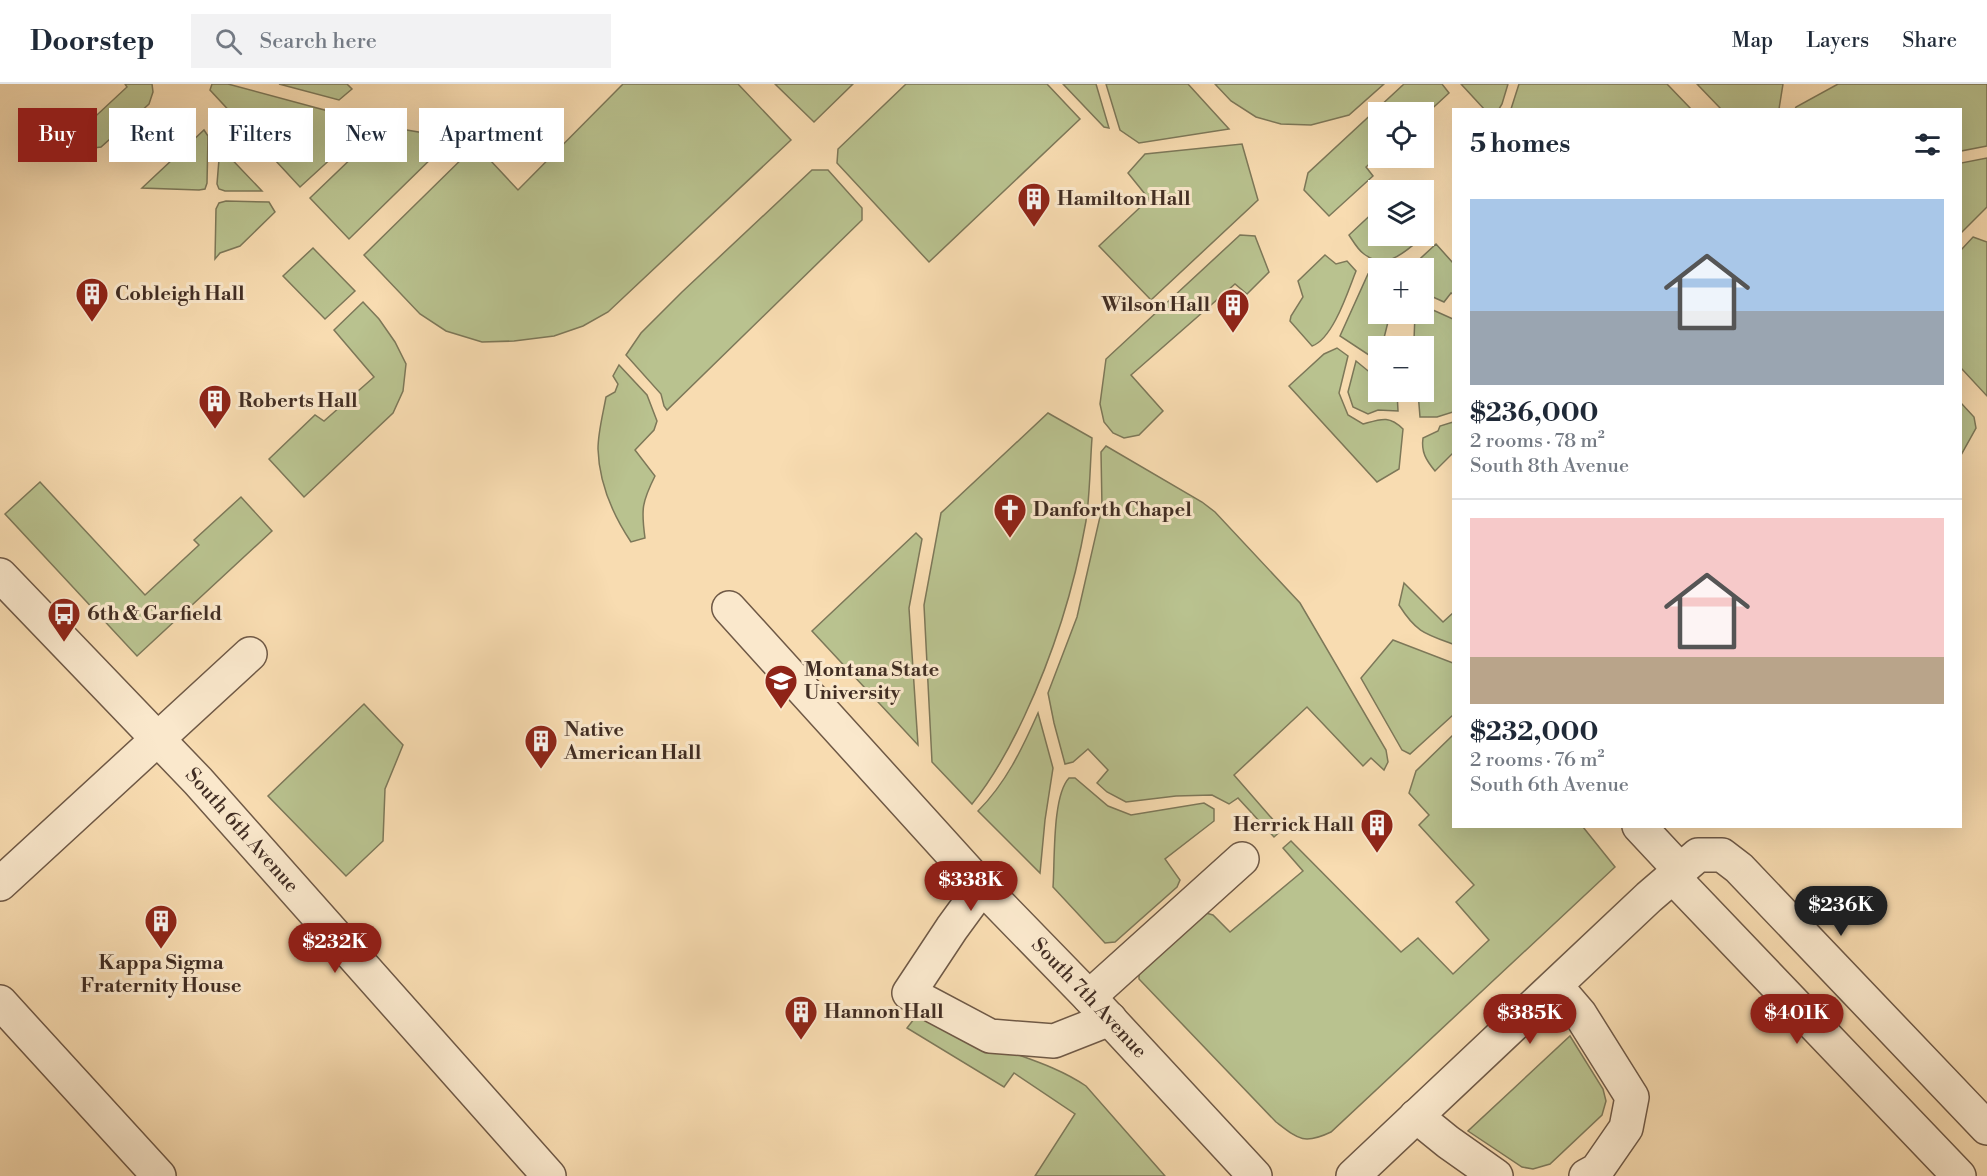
<!DOCTYPE html>
<meta charset="utf-8">
<style>
body{margin:0;font-family:"Libre Bodoni",serif;background:#f2f2f3;color:#1f2937;height:100vh;display:flex;flex-direction:column;font-size:22px;white-space:nowrap}
*{box-sizing:border-box;margin:0}
p{font-size:20px;color:#747a83}
.icon{flex:none;width:33px;height:33px;fill:none;stroke:currentColor;stroke-width:2;stroke-linecap:round;stroke-linejoin:round}
.map{position:relative;flex:1;overflow:hidden}
.side{position:absolute;left:1452px;top:24px;width:510px;height:720px;display:flex;flex-direction:column;background:#fff;border-radius:0px;box-shadow:0 6px 24px #0002}
.side>*{flex:none}
.top-card{position:absolute;left:18px;top:24px;width:570px;height:54px;display:flex;gap:12px}
.controls{position:absolute;left:1368px;top:18px;display:grid;gap:12px}
.controls a{display:grid;place-items:center;width:66px;height:66px;border-radius:0px;background:#fff;box-shadow:0 6px 24px #0002;font-size:30px}
.price{position:absolute;translate:-50% -51px;padding:0 14px;border-radius:21px;background:#8f2418;color:#fff;font-size:20px;line-height:39px;filter:drop-shadow(0 2px 3px #0008)}
.price::after{content:'';position:absolute;left:50%;top:36px;width:18px;height:14px;margin-left:-9px;background:inherit;clip-path:polygon(0 0,100% 0,50% 100%)}
.price.on{background:#222;color:#fff}
ul{padding:0;list-style:none}
li{display:grid;align-content:center;gap:12px;height:318px;padding:0 18px}
li+li{border-top:2px solid #e0e1e3}
li span{display:grid;place-items:center;height:186px;border-radius:0px;color:#555}
li>.icon{margin-inline-start:auto}
span .icon{width:108px;height:108px;fill:#fffc;stroke-width:1}
li b{font-size:26px}
h2{display:flex;justify-content:space-between;align-items:center;height:72px;padding:0 18px;font-size:26px}
.chip{padding:0 21px;border-radius:0px;background:#fff;box-shadow:0 6px 24px #0002;font-size:21px;line-height:54px}
.chip.on{background:#8f2418;color:#fff}
header{display:flex;align-items:center;gap:36px;box-sizing:border-box;height:84px;padding:0 30px;background:#fff;border-bottom:2px solid #e0e1e3}
header strong{font-size:28px}
nav{display:flex;gap:33px;margin-inline-start:auto;font-size:21px}
.search{width:420px;height:54px;background:#f2f2f3;display:flex;align-items:center;gap:15px;box-sizing:border-box;padding:0 21px;border-radius:0px;color:#747a83;font-size:22px}
.map>svg:first-child{display:block}
</style>
<header>
<strong>Doorstep</strong>
<div class="search"><svg class="icon" aria-label="search" viewBox="0 0 24 24"><circle cx="10" cy="10" r="6"/><path d="M15 15l6 6"/></svg>Search here</div>
<nav><a>Map</a><a>Layers</a><a>Share</a></nav>
</header>
<div class="map">
<svg width="1987" height="1092" viewBox="0 0 1987 1092">
<rect width="100%" height="100%" fill="#f8dcb1"/>
<filter id="stains"><feTurbulence type="fractalNoise" baseFrequency=".00333" numOctaves="4"/><feColorMatrix values="0 0 0 0 .2 0 0 0 0 .09 0 0 0 0 .02 0 0 0 .5 -.17"/></filter>
<radialGradient id="worn" r=".72"><stop offset=".6" stop-color="#630" stop-opacity="0"/><stop offset="1" stop-color="#630" stop-opacity=".3"/></radialGradient>
<g fill="#b9c28f" stroke="#7d7859" stroke-width="1.5">
<path d="M125,0H152L153,8L149,20L101,63L86,65L70,56L127,3Z"/>
<path d="M212,0H228L354,34L359,41L358,50L300,103L210,6Z"/>
<path d="M279,0H347L352,5L339,16Z"/>
<path d="M623,0H738L791,56L608,228L583,242L554,252L514,257L482,258L446,247L420,230L364,171L476,61L518,106Z"/>
<path d="M775,0H853L814,38Z"/>
<path d="M906,0H1047L1080,35L929,178L837,79L838,65Z"/>
<path d="M1063,0H1096L1109,44L1104,43Z"/>
<path d="M1106,0H1188L1229,45L1139,59L1120,46Z"/>
<path d="M1215,0H1384L1349,31L1311,41L1281,40L1256,33L1231,17Z"/>
<path d="M1404,0H1442L1449,9L1424,32V28H1378V72L1366,83L1373,92L1329,132L1304,106L1308,89Z"/>
<path d="M1461,0H1508L1502,20L1499,25L1485,26Z"/>
<path d="M1519,0H1667L1691,25H1511Z"/>
<path d="M1697,0H1783L1779,25H1721Z"/>
<path d="M1838,0H1987V62L1961,67L1960,26L1795,25L1796,23Z"/>
<path d="M389,43L442,52L446,56L443,63L349,155L310,114L383,44Z"/>
<path d="M204,46L208,52L207,99L205,105L199,106L142,104Z"/>
<path d="M1242,60L1258,116L1151,216L1099,162L1149,115L1128,89L1145,70Z"/>
<path d="M220,63L262,107H225L219,105L217,100Z"/>
<path d="M1987,74V123L1961,149V79Z"/>
<path d="M812,86H828L862,124V136L667,326L664,322L661,310L626,271L641,249L682,208Z"/>
<path d="M226,117L269,118L275,128L240,162L220,169L215,175L216,125L219,119Z"/>
<path d="M1378,124V152L1425,151C1407,166 1387,188 1364,170C1358,166 1353,157 1349,151Z"/>
<path d="M1240,151L1255,152L1269,188L1247,210L1235,200L1131,291L1163,327L1139,351L1124,354L1113,349L1104,338L1100,320L1106,275Z"/>
<path d="M1973,153L1987,158V312L1961,284V166Z"/>
<path d="M1436,160L1453,179V210L1451,209L1444,218L1424,209V184H1410Z"/>
<path d="M313,164L355,207L325,235L283,192Z"/>
<path d="M1325,171L1336,180L1347,177L1356,187C1348,207 1333,255 1312,262L1290,237L1291,232L1303,213L1298,197Z"/>
<path d="M1368,190L1378,193V230H1390L1382,262H1378V277L1340,252Z"/>
<path d="M363,218L379,235L395,258L406,280L403,307L393,329L304,413L269,375L315,331L324,337L374,293L334,246Z"/>
<path d="M1424,222L1453,235V328L1437,333H1420L1418,308H1424L1425,268L1424,262L1414,256L1415,230H1424Z"/>
<path d="M1337,264L1348,272L1339,309L1348,331L1363,340C1381,335 1389,331 1403,345L1399,385L1377,398L1289,302L1324,270Z"/>
<path d="M1356,277L1378,295V308H1397L1398,327L1378,326L1368,330L1353,323L1348,308Z"/>
<path d="M619,281L647,311L657,337L654,346L635,366L655,392C642,418 641,425 645,454L631,458C613,431 599,398 598,365C598,348 603,330 606,313L615,308L618,300L613,292Z"/>
<path d="M1961,319L1974,333L1976,344L1961,371Z"/>
<path d="M1048,329L1092,354C1090,381 1090,410 1086,437C1074,505 1053,571 1024,633C1009,665 994,693 972,720L932,678L924,521L941,429Z"/>
<path d="M1453,338V369L1435,387C1426,376 1421,368 1423,354L1438,347L1440,342Z"/>
<path d="M1106,362L1202,418L1215,428L1300,519L1386,666L1388,678L1384,686L1371,674L1363,682L1307,623L1234,691L1282,746L1274,753L1238,714L1229,720L1212,711L1176,712L1126,718L1107,708L1097,699L1108,686L1088,665L1073,678L1065,680L1054,639L1048,609L1077,533L1102,424L1101,368Z"/>
<path d="M40,398L145,511L199,461L194,456L241,413L272,447L137,572L5,430Z"/>
<path d="M916,449L922,455L909,524L918,661L812,547Z"/>
<path d="M1404,499L1443,538L1453,529V560C1425,550 1416,548 1399,521Z"/>
<path d="M1393,556L1453,579V631L1410,670L1402,666L1361,594Z"/>
<path d="M364,620L403,661L385,705L383,757L346,792L268,712Z"/>
<path d="M1038,629L1053,684L1045,736L1040,789L978,727C1006,699 1022,665 1038,629Z"/>
<path d="M1453,651L1454,742L1583,743L1615,783L1331,1048C1304,1061 1298,1055 1276,1038L1139,895V888L1206,829L1213,831L1230,848L1303,787L1283,764L1291,757L1401,868L1418,854L1453,890L1489,856L1456,818L1474,801L1419,741L1429,731L1409,709L1416,687Z"/>
<path d="M1069,694H1075L1108,722L1131,731L1204,719L1214,725V737L1165,775L1180,796L1177,803L1115,858L1105,859L1053,803C1055,777 1052,712 1069,694Z"/>
<path d="M924,934C948,944 972,955 997,963C1028,975 1058,983 1086,1002L1165,1092H1035L1075,1030L1014,989L1004,1003L907,944L914,935Z"/>
<path d="M1570,952L1603,1005L1606,1017L1602,1031L1550,1080L1533,1085L1522,1083L1468,1047Z"/>
</g>
<g fill="none" stroke-linecap="round" stroke-linejoin="round">
<g stroke="#6f5946" stroke-width="36">
<g id="minor">
<path id="s1" d="M0,491L198,697L549,1092"/>
<path id="s2" d="M729,524L982,803L1089,913L1255,1092"/>
<path d="M1639,742L1681,787"/>
<path d="M1673,793L1959,1092"/>
<path d="M0,800L250,570"/>
<path d="M982,803L952,844L909,909L990,952L1054,957L1110,935"/>
<path d="M1556,902L1580,930L1632,1013L1626,1044L1597,1086L1586,1092"/>
<path d="M1089,913L1242,775"/>
<path d="M0,918L159,1092"/>
<path d="M1416,1032L1448,1058L1496,1092"/>
<path d="M1353,1092L1649,813L1698,771H1722L1739,784L1987,1044"/>
</g>
</g>
<use href="#minor" stroke="#fae8cc" stroke-width="33"/>
</g>
<defs>
<g id="building-pin" transform="scale(1.725)"><path d="M0 17L-7.5 6A9.5 9.5 0 1 1 7.5 6Z" fill="#8f2418" stroke="#fae8cc"/><path d="M-4-6H4V6H1V3H-1V6H-4ZM-2.5-4.3h1.7v1.8h-1.7ZM.8-4.3h1.7v1.8H.8ZM-2.5-1h1.7V.8h-1.7ZM.8-1h1.7V.8H.8Z" fill="#fff"/></g>
<g id="church-pin" transform="scale(1.725)"><path d="M0 17L-7.5 6A9.5 9.5 0 1 1 7.5 6Z" fill="#8f2418" stroke="#fae8cc"/><path d="M-1.2-6h2.4v3.5h3.3v2.4h-3.3V6h-2.4V-.1h-3.3v-2.4h3.3Z" fill="#fff"/></g>
<g id="bus-pin" transform="scale(1.725)"><path d="M0 17L-7.5 6A9.5 9.5 0 1 1 7.5 6Z" fill="#8f2418" stroke="#fae8cc"/><path d="M-5-6H5V4H4V6H2V4H-2V6H-4V4H-5ZM-3.5-4V0h7V-4ZM-3.5 1.2v1.5H-2V1.2ZM2 1.2v1.5H3.5V1.2Z" fill="#fff"/></g>
<g id="university-pin" transform="scale(1.725)"><path d="M0 17L-7.5 6A9.5 9.5 0 1 1 7.5 6Z" fill="#8f2418" stroke="#fae8cc"/><path d="M0-5L7-2L0 1L-7-2ZM-4 1L0 2.5L4 1V4Q0 6-4 4Z" fill="#fff"/></g>
</defs>
<g fill-rule="evenodd">
<use href="#building-pin" x="1034" y="115"/>
<use href="#building-pin" x="92" y="210"/>
<use href="#building-pin" x="1233" y="221"/>
<use href="#building-pin" x="215" y="317"/>
<use href="#church-pin" x="1010" y="426"/>
<use href="#bus-pin" x="64" y="530"/>
<use href="#university-pin" x="781" y="597"/>
<use href="#building-pin" x="541" y="657"/>
<use href="#building-pin" x="1377" y="741"/>
<use href="#building-pin" x="161" y="837"/>
<use href="#building-pin" x="801" y="928"/>
</g>
<g text-anchor="middle" dominant-baseline="central" stroke-width="6" stroke-linejoin="round" paint-order="stroke">
<g font-size="20" font-weight="bold" fill="#412d23" stroke="#fae8cc" text-anchor="start">
<text x="1057" y="115">Hamilton Hall</text>
<text x="115" y="210">Cobleigh Hall</text>
<text x="1210" y="221" text-anchor="end">Wilson Hall</text>
<text x="238" y="317">Roberts Hall</text>
<text x="1033" y="426">Danforth Chapel</text>
<text x="87" y="530">6th &amp; Garfield</text>
<text x="804" y="586">Montana State<tspan x="804" dy="23">University</tspan></text>
<text x="564" y="646">Native<tspan x="564" dy="23">American Hall</tspan></text>
<text x="1354" y="741" text-anchor="end">Herrick Hall</text>
<text x="161" y="879" text-anchor="middle">Kappa Sigma<tspan x="161" dy="23">Fraternity House</tspan></text>
<text x="824" y="928">Hannon Hall</text>
</g>
<g font-size="20" fill="#412d23" stroke="#fae8cc">
<text stroke="none"><textPath href="#s1" startOffset="352">South 6th Avenue</textPath></text>
<text stroke="none"><textPath href="#s2" startOffset="531">South 7th Avenue</textPath></text>
</g>
</g>
<rect width="100%" height="100%" filter="url(#stains)"/>
<rect width="100%" height="100%" fill="url(#worn)"/>
</svg>
<div class="controls">
<a><svg class="icon" aria-label="locate" viewBox="0 0 24 24"><circle cx="12" cy="12" r="6"/><path d="M12 2v4M12 18v4M2 12h4M18 12h4"/></svg></a>
<a><svg class="icon" aria-label="layers" viewBox="0 0 24 24"><path d="M12 4l9 5-9 5-9-5zM3 14l9 5 9-5"/></svg></a>
<a>+</a>
<a>−</a>
</div>
<b class="price" style="left:971px;top:828px">$338K</b>
<b class="price on" style="left:1841px;top:853px">$236K</b>
<b class="price" style="left:335px;top:890px">$232K</b>
<b class="price" style="left:1530px;top:961px">$385K</b>
<b class="price" style="left:1797px;top:961px">$401K</b>
<div class="top-card">
<a class="chip on">Buy</a>
<a class="chip">Rent</a>
<a class="chip">Filters</a>
<a class="chip">New</a>
<a class="chip">Apartment</a>
</div>
<section class="side">
<h2>5 homes<svg class="icon" aria-label="filters" viewBox="0 0 24 24"><path d="M4 7h16M4 17h16"/><circle cx="9" cy="7" r="2"/><circle cx="15" cy="17" r="2"/></svg></h2>
<ul>
<li><span style="background:linear-gradient(#a9c7e8 60%,#9aa5b1 0)"><svg class="icon" aria-label="home" viewBox="0 0 24 24"><path d="M3 11l9-7 9 7M6 9v11h12V9"/></svg></span><div><b>$236,000</b><p>2 rooms · 78 m²</p><p>South 8th Avenue</p></div></li>
<li><span style="background:linear-gradient(#f6c9c9 75%,#b9a48a 0)"><svg class="icon" aria-label="home" viewBox="0 0 24 24"><path d="M3 11l9-7 9 7M6 9v11h12V9"/></svg></span><div><b>$232,000</b><p>2 rooms · 76 m²</p><p>South 6th Avenue</p></div></li>
</ul>
</section>
</div>
